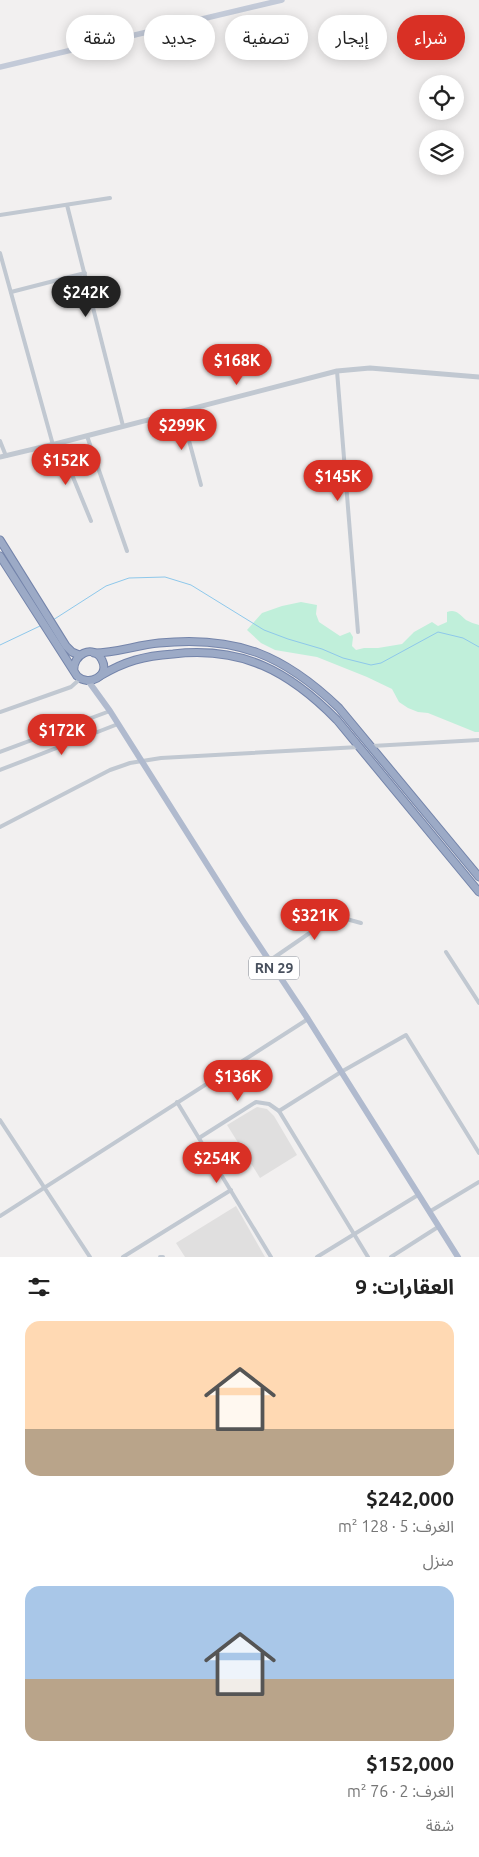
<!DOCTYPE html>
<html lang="ar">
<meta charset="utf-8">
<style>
body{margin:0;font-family:Ubuntu,"Noto Sans Arabic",sans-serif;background:#f6f6f6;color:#222;direction:rtl;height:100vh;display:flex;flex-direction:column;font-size:19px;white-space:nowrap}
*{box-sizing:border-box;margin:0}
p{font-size:16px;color:#767676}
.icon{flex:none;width:28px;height:28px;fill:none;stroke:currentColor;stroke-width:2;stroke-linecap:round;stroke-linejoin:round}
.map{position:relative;height:1257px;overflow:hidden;direction:ltr}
.panel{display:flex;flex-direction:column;background:#fff;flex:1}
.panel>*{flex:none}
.hud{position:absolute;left:15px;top:15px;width:450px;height:45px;direction:rtl;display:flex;gap:10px}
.buttons{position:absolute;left:419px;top:75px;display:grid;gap:10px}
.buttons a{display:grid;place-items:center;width:45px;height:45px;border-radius:50%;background:#fff;box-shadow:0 2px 12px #0003;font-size:25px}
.price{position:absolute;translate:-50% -42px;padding:0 11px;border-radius:18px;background:#d93025;color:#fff;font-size:16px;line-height:32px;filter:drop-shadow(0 1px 2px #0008)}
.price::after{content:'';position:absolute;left:50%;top:30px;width:15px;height:11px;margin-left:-8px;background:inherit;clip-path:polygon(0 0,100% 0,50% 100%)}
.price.selected{background:#222;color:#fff}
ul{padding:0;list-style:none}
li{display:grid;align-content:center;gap:10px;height:265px;padding:0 25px}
li span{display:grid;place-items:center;height:155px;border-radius:15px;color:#555}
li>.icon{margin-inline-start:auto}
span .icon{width:90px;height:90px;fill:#fffc;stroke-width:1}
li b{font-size:21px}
h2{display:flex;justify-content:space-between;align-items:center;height:60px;padding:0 25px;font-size:21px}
.tag{padding:0 18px;border-radius:22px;background:#fff;box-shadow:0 2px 12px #0003;font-size:18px;line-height:45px}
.tag.selected{background:#d93025;color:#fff}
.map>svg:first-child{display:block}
</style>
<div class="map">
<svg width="479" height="1257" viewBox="0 0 479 1257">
<rect width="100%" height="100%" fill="#f2f0f0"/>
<g fill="#e0dfdf">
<path d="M257,1107L267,1109L274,1116L297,1155L260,1178L227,1125Z"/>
<path d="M236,1206L265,1257H185L176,1243Z"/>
</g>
<path fill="#c0efda" d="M301,602L317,605L316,614L319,622L340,636L350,632L353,637L352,646L356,650L364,648H378L402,644L414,632L432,622L438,626L447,622V612C456,609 459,614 466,620C470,622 475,624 479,625V732H475L428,713L418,712L408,708L399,702L392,689L367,677L317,657L275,650L261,643L247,630L262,613L282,606Z"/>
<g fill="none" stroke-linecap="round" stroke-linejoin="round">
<g stroke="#8ec8eb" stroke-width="1">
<path d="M53,620L106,586L129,578L165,577L191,585L264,630L288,639L322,649L343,658L371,665L381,663L438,632L463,638L479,647"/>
<path d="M0,645L40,626"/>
</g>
<g stroke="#7484aa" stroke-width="9">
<g id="trunk">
<path d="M0,540L66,646L72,652L79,655"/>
<path d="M0,556L77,676C89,687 110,676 102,660C93,643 72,655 74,671"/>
<path d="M94,653C116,653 137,645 159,643C236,635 284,655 339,708L479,877"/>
<path d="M100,676C125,661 144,656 173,654C242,646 289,671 337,720L479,892"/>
</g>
</g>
<g stroke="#c1c8d1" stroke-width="4">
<path d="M67,205L123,426"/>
<path d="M0,215L110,198"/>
<path d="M0,253L53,445"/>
<path d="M11,292L85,273"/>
<path d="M337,371L358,632"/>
<path d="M181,411L201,485"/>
<path d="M87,436L127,551"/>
<path d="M0,441L6,456"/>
<path d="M59,443L91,521"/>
<path d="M0,712L71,687L80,679"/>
<path d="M372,746L479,740"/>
<path d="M0,752L110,711"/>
<path d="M0,770L118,724"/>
<path d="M0,827L110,770L130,763L161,758L359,747"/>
<path d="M446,952L479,1003"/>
<path d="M269,961L330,919L339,917L361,923"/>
<path d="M177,1102L271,1257"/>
<path d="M0,1120L90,1257"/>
<path d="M199,1138L256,1102L269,1104L279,1111"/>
<path d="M429,1212L479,1182"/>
<path d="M0,1216L308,1019"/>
<path d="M123,1257L231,1190"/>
<path d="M160,1257H163"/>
<path d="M317,1257L418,1195"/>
<path d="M368,1257L279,1111L341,1072L406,1035L479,1153"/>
<path d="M391,1257L438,1227"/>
</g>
<path stroke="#c1c8d1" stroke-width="5" d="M0,457L59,443L337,371L370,368L479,377"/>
<path stroke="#c3cad8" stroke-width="5.5" d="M0,67L282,0"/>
<path stroke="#b0bace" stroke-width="6" d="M89,682L110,711L241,918L308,1019L458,1257"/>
<use href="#trunk" stroke="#9caac6" stroke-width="7"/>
</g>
<g text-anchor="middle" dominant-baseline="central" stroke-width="4.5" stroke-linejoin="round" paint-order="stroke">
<rect fill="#fff" stroke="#7f848e" stroke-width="1" x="249" y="956.5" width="50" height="23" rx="4"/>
<g font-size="14" font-weight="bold" fill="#48505d">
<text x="274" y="968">RN 29</text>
</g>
</g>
</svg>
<div class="buttons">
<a><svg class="icon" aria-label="locate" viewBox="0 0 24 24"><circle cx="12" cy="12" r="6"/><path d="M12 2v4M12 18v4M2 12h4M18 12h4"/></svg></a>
<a><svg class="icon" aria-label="layers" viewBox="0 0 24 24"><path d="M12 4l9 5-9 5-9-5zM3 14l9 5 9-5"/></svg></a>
</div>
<b class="price selected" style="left:86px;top:318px">$242K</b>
<b class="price" style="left:237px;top:386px">$168K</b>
<b class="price" style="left:182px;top:451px">$299K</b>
<b class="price" style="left:66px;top:486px">$152K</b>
<b class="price" style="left:338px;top:502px">$145K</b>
<b class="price" style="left:62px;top:756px">$172K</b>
<b class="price" style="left:315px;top:941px">$321K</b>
<b class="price" style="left:238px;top:1102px">$136K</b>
<b class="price" style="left:217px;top:1184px">$254K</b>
<div class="hud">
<a class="tag selected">شراء</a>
<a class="tag">إيجار</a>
<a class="tag">تصفية</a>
<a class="tag">جديد</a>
<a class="tag">شقة</a>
</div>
</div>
<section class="panel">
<h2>العقارات: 9<svg class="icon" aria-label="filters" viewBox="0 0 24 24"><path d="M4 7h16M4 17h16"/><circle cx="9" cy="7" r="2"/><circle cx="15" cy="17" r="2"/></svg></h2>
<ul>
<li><span style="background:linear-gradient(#ffd9b3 70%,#b9a48a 0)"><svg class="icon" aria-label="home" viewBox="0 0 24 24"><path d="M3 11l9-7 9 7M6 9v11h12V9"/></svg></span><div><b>$242,000</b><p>الغرف: 5 · 128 m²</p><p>منزل</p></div></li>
<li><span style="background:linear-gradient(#a9c7e8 60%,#b9a48a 0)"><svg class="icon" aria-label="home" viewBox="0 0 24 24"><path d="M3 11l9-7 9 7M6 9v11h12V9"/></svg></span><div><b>$152,000</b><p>الغرف: 2 · 76 m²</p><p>شقة</p></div></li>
</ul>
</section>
